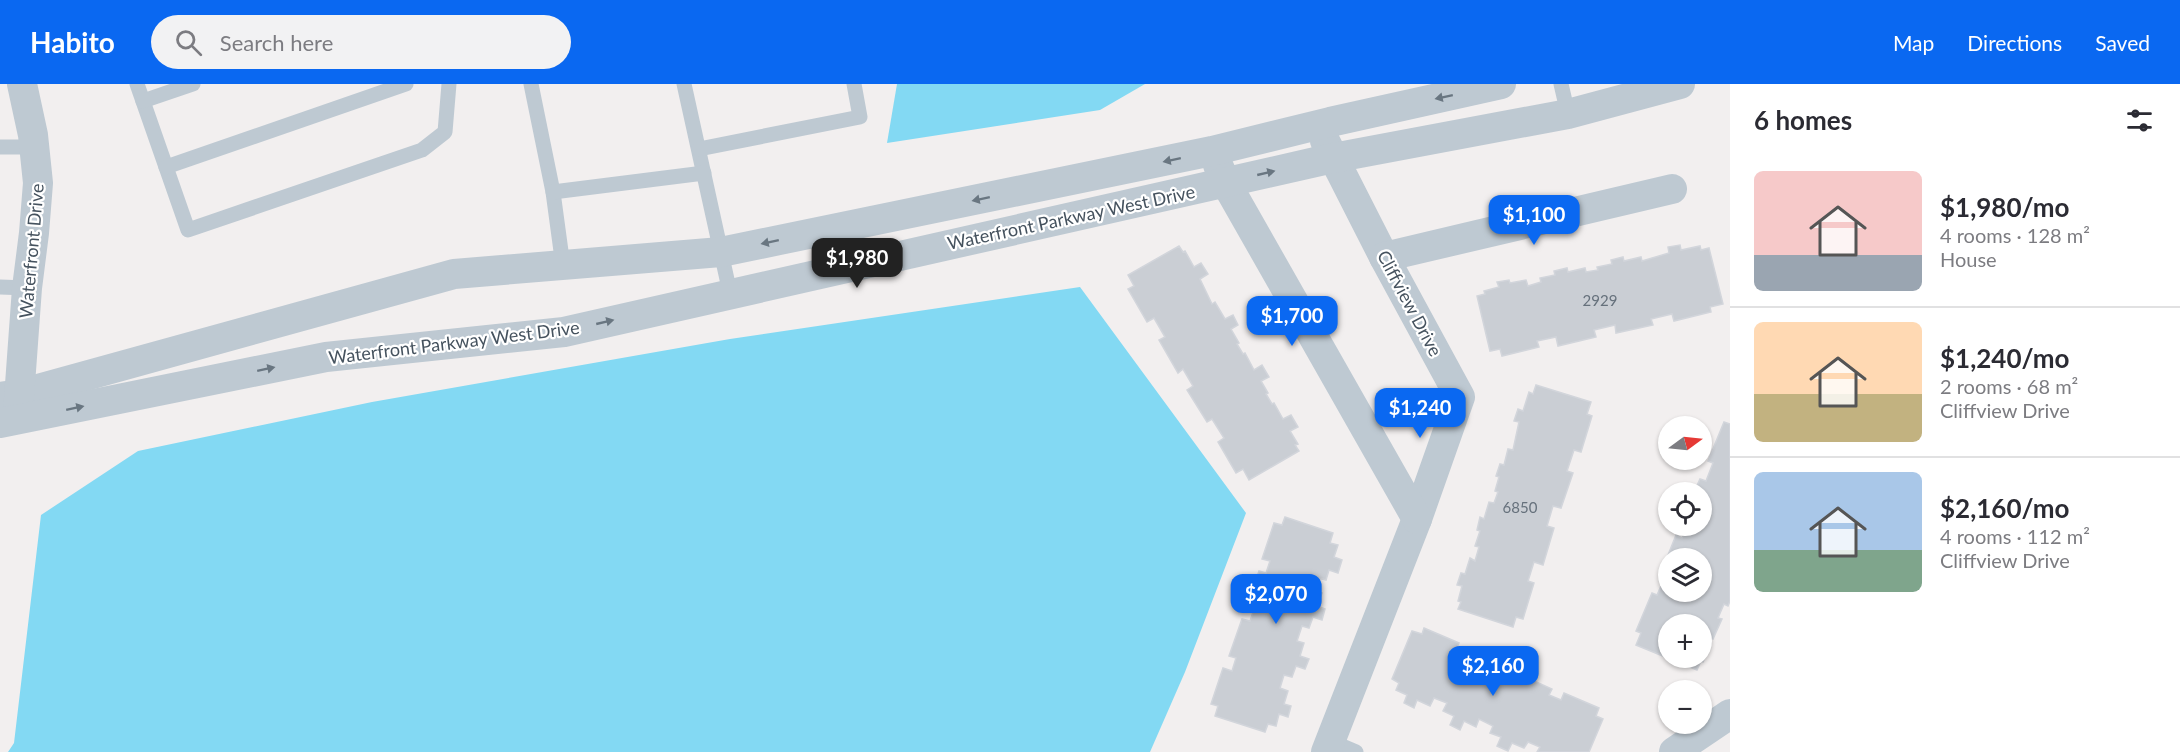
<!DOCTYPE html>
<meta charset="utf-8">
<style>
body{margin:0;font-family:Lato,sans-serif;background:#f2f2f3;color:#2b2b33;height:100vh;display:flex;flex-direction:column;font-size:22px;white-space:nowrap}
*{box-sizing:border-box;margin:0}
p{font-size:20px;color:#7c7c81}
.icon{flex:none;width:33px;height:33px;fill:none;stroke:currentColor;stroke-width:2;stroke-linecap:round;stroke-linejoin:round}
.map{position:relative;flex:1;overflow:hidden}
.sheet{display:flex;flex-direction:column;background:#fff;width:450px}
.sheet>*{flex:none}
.needle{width:39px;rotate:75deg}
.buttons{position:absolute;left:1658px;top:332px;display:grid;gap:12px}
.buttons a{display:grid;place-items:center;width:54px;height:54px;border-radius:50%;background:#fff;box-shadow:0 2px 4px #0004;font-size:30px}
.price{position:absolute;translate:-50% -51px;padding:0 14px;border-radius:12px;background:#0a68f1;color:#fff;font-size:20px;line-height:39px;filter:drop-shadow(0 2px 3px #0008)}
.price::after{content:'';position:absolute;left:50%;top:36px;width:18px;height:14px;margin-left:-9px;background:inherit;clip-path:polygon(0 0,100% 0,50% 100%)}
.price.active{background:#222;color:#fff}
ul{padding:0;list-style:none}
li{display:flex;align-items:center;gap:18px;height:150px;padding:0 24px}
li+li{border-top:2px solid #e1e1e2}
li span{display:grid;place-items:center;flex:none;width:168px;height:120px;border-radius:9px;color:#555}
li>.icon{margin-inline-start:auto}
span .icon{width:72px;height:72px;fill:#fffc;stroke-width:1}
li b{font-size:26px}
h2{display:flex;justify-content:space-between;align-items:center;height:72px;padding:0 24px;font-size:26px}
header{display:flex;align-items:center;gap:36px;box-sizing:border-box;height:84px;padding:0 30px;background:#0a68f1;color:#fff}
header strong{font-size:28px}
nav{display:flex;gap:33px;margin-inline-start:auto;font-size:21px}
.search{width:420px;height:54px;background:#f2f2f3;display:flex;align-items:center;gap:15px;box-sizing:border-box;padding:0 21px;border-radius:33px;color:#7c7c81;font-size:22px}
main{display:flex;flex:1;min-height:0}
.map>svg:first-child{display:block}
</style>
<header>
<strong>Habito</strong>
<div class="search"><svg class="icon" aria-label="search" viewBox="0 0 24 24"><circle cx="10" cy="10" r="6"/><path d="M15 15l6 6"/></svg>Search here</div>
<nav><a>Map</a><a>Directions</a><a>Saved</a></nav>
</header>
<main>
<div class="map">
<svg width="1730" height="668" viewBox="0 0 1730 668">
<rect width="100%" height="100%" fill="#f2efef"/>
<g fill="#83d9f3">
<path d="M897,0H1145L1100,26L887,59Z"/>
<path d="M1080,203L1246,429L1185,588L1150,668H8L14,659L41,431L138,367L372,318L730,255Z"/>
</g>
<g fill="#caced4" stroke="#d2d5db" stroke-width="1.5" fill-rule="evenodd">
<path d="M1680,161L1681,166L1700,162L1701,166L1709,164L1723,220L1710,223L1711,228L1674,237L1672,230L1651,235L1653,241L1616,249L1615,241L1594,246L1596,253L1558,262L1556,253L1537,257L1539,263L1502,272L1500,265L1490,267L1477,212L1485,210L1484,207L1499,203L1497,198L1509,196L1510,199L1526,196L1528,202L1541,198L1540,194L1555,191L1554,187L1567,184L1568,188L1585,184L1586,188L1598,186L1597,183L1612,180L1611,176L1623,173L1624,177L1641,173L1642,177L1669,169L1668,163Z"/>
<path d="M1179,162L1183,168L1185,167L1194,183L1201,179L1208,190L1200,195L1212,220L1215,218L1225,235L1233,231L1238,241L1231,245L1239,259L1237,260L1243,270L1245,269L1254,286L1262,281L1269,293L1261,297L1268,309L1266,310L1272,320L1274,319L1283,335L1291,331L1298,343L1290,347L1298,360L1295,361L1299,367L1249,396L1243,385L1236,389L1218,358L1224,354L1212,335L1207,338L1187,306L1193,302L1183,285L1178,289L1159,256L1165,253L1154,234L1147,238L1128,205L1134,202L1128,191Z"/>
<path d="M1536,301L1591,318L1587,330L1592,332L1581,368L1574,366L1567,387L1573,389L1561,424L1553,422L1547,442L1554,444L1543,481L1534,478L1528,497L1534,499L1523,535L1516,533L1513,543L1458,525L1461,518L1458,517L1462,502L1457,501L1461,489L1465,490L1470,474L1475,477L1479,463L1475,462L1480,447L1477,446L1480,433L1484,435L1489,418L1494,419L1498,408L1495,407L1499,393L1496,392L1500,380L1504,381L1508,365L1513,366L1519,338L1514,337L1518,325L1523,327L1529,308L1533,310Z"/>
<path d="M1724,338L1730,340V517L1728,522L1724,520L1718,534L1722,535L1713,555L1709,553L1707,558L1711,559L1703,578L1701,577L1697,586L1636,561L1641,549L1636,547L1652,509L1657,511L1665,493L1660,491L1676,451L1682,454L1688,441H1701V408H1694L1700,395L1706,397L1713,379L1708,377ZM1668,474H1701V507H1668ZM1668,540H1701V573H1668Z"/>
<path d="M1285,433L1333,449L1330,459L1338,461L1334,473L1342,476L1338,489L1329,486L1326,496L1318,494L1314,507L1322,509L1317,522L1325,525L1322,536L1313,533L1309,544L1302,542L1297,557L1304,559L1300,572L1309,575L1305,585L1296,582L1292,593L1284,591L1280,604L1288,607L1284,620L1291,622L1288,633L1279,630L1276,642L1268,640L1265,648L1215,632L1218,622L1211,620L1223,584L1232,587L1236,574L1229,572L1242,535L1250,537L1254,525L1247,523L1259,487L1266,489L1270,477L1262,475L1274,439L1282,441Z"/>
<path d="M1424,544L1459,559L1455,568L1467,573L1470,567L1507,583L1503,591L1515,595L1517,589L1552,605L1549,611L1561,616L1564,609L1599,624L1596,632L1603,635L1589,668H1537L1540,663L1528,658L1524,664L1512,659L1508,667L1497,662L1501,653L1490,649L1493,642L1479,635L1476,643L1464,637L1460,646L1450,641L1454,632L1443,627L1447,619L1434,614L1430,622L1417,616L1414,624L1404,619L1407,611L1396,606L1399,599L1392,595L1412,547L1422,550Z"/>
</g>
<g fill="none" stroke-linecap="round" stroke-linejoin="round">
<g stroke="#bec9d2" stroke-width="15">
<path d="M137,0L188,146L422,66L445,48L449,0"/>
<path d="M531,0L553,108L563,182"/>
<path d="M684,0L730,209"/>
<path d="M1561,0L1568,30"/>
<path d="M143,17L193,0"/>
<path d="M0,63H35"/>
<path d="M699,65L860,33L854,0"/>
<path d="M166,83L406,0"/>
<path d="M553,108L704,89"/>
<path d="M0,203L27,204"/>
<path d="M1330,657L1356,668"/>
</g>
<g stroke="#bec9d2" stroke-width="30">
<path d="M1325,57L1384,173L1460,313L1417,435L1326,668"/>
<path d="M1218,81L1226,99L1417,435"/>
<path d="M1384,173L1672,105"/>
<path d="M0,313L20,310L454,190L721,168L1212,67L1330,38L1501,0"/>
<path d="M18,328L27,204L34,149L38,99L33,51L22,0"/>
<path d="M0,339L326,273L564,248L1333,74L1568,30L1680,0"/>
<path d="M1674,668L1730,630"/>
</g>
</g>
<defs><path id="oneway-solid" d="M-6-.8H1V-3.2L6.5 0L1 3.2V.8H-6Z" transform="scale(1.5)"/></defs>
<g fill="#697681">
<use href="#oneway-solid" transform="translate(1444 13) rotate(168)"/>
<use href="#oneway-solid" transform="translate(1172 76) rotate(168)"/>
<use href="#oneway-solid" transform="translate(1266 89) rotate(-13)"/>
<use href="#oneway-solid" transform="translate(981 115) rotate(168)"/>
<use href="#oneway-solid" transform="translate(770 158) rotate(168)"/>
<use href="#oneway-solid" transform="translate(605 238) rotate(-13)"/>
<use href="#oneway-solid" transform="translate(266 285) rotate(-12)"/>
<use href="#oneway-solid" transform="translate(75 324) rotate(-12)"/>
</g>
<g text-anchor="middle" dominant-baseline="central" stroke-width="4.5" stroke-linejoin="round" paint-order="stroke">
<g font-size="15" fill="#66717c">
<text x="1600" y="216">2929</text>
<text x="1520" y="423">6850</text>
</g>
<g font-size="18" fill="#45525e" stroke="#fff">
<text transform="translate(1071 133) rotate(-12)">Waterfront Parkway West Drive</text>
<text transform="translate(31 167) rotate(-85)">Waterfront Drive</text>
<text transform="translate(1410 219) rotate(62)">Cliffview Drive</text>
<text transform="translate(454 258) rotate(-7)">Waterfront Parkway West Drive</text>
</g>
</g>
</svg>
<div class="buttons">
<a><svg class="needle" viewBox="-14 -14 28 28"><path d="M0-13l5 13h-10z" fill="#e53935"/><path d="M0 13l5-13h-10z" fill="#7c7c81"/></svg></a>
<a><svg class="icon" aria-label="locate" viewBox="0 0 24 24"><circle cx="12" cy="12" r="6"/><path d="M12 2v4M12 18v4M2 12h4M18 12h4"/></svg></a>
<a><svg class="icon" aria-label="layers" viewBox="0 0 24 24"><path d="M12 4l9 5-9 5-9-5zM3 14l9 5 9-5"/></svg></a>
<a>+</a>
<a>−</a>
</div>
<b class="price" style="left:1534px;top:162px">$1,100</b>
<b class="price active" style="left:857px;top:205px">$1,980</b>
<b class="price" style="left:1292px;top:263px">$1,700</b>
<b class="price" style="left:1420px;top:355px">$1,240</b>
<b class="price" style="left:1276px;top:541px">$2,070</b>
<b class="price" style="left:1493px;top:613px">$2,160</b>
</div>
<section class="sheet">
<h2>6 homes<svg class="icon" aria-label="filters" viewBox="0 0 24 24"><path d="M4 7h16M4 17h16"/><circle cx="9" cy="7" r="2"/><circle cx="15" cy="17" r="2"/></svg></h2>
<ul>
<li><span style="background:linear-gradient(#f6c9c9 70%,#9aa5b1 0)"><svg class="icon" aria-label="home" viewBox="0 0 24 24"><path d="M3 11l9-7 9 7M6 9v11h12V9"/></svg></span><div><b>$1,980/mo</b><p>4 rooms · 128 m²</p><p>House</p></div></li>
<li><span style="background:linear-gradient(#ffd9b3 60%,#c2b280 0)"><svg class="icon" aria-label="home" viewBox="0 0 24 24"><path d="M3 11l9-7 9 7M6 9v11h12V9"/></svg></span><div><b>$1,240/mo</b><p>2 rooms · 68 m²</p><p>Cliffview Drive</p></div></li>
<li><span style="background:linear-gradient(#a9c7e8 65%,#7fa58c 0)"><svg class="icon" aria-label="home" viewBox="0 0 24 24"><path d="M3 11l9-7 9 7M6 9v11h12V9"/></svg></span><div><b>$2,160/mo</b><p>4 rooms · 112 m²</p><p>Cliffview Drive</p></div></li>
</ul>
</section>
</main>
